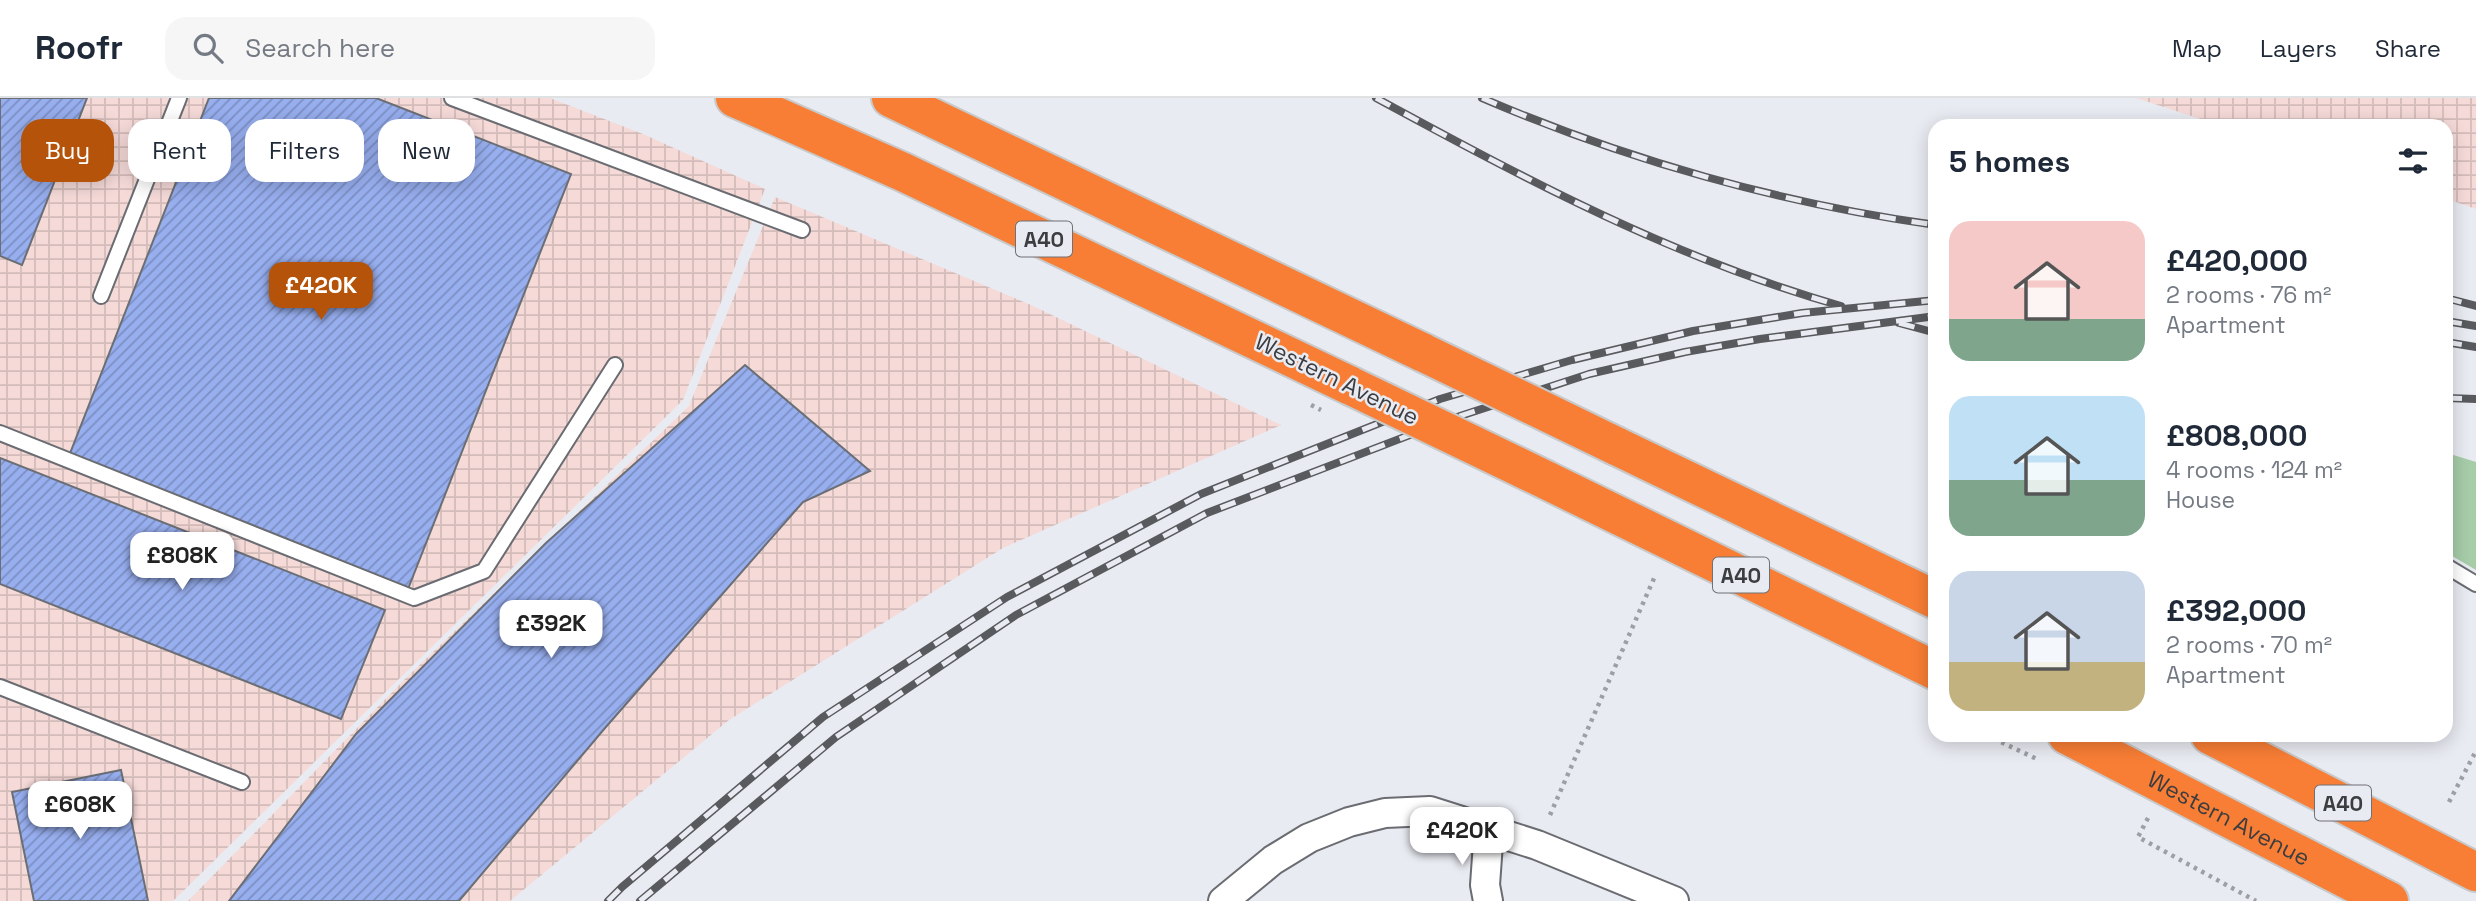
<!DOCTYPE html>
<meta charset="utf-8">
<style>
body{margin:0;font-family:"Space Grotesk",sans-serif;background:#f6f6f7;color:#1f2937;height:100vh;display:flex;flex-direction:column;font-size:26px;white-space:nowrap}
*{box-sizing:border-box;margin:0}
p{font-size:23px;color:#747a83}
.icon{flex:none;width:38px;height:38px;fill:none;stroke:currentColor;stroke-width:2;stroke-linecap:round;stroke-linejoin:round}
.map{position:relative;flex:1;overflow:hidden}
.details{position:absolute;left:1928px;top:21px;width:525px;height:623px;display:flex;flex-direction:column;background:#fff;border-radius:21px;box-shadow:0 4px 18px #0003}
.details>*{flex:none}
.guide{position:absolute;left:21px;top:21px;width:665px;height:63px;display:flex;gap:14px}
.price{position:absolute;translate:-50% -60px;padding:0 16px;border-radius:14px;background:#fff;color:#222;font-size:23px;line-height:46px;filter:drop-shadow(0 2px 4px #0008)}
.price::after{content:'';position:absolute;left:50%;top:42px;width:21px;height:16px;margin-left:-10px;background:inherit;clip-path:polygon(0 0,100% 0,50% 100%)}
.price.current{background:#b45309;color:#fff}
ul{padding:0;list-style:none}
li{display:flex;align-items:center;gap:21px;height:175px;padding:0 21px}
li span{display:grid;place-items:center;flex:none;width:196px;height:140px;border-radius:21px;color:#555}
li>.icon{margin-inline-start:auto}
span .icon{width:84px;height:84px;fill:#fffc;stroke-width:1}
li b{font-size:30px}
h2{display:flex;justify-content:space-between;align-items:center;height:84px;padding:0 21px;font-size:30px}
.pill{padding:0 24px;border-radius:21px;background:#fff;box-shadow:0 4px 18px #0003;font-size:24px;line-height:63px}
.pill.current{background:#b45309;color:#fff}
header{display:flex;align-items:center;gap:42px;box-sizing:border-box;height:98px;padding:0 35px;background:#fff;border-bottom:2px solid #e0e1e3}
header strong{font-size:33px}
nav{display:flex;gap:38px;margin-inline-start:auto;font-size:24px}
.search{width:490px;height:63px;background:#f6f6f7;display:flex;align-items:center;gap:18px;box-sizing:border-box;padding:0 24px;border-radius:21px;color:#747a83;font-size:26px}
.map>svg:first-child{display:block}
</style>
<header>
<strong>Roofr</strong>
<div class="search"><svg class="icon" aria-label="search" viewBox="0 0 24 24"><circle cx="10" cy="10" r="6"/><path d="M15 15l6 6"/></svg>Search here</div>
<nav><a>Map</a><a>Layers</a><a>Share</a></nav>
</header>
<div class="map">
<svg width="2476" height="803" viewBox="0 0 2476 803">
<defs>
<pattern id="industrial-grid" width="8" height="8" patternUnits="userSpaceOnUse" patternTransform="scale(1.75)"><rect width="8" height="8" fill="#f5dad8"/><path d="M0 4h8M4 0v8" fill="none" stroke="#d3bcba"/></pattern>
<pattern id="building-hatch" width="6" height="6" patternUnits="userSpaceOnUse" patternTransform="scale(1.75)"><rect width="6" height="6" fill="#97aeef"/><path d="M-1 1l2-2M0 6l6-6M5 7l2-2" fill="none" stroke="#7c8fc3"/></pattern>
</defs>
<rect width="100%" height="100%" fill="#e9ebf2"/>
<g fill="url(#industrial-grid)">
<path d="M0,0H550L643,36L765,91L683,302L173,803H0Z"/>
<path d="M2136,0H2476V111L2447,101L2446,28H2222Z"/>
<path d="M775,99L1031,207L1281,327L1003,450L729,622L510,803H188L406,580L689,308Z"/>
</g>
<path fill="#a6cca8" d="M2447,355L2476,364V472L2447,455Z"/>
<g fill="url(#building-hatch)" stroke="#6b6e74" stroke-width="2">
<path d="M0,0H87L22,167L0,158Z"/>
<path d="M209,0H376L571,76L408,491L69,358Z"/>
<path d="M745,267L870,373L803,404L605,630L459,803H229L356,636L546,445Z"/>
<path d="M0,360L385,512L341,621L0,486Z"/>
<path d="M121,672L148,803H34L12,694Z"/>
</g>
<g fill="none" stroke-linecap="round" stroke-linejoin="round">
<g stroke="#6a6c72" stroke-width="18">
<g id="lane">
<path d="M452,0L802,132"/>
<path d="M101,198L179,0"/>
<path d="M0,335L414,500L484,473L615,267"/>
<path d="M2446,468L2476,486"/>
<path d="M0,589L242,684"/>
</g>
</g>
<g stroke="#6a6c72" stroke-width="32">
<g id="street">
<path d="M1223,803L1273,762L1309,740L1349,724L1385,715L1430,713L1537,747L1674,803"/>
<path d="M1488,803L1485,787L1489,731"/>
</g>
</g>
<g stroke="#c8c9ca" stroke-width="42">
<g id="highway">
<path d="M735,0L903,74L1351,288"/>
<path d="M891,0L1424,255"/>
<path d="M1616,348L1936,502"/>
<path d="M1546,382L1936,573"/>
<path id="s1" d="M2067,637L2389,803"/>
<path d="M2210,637L2476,774"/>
</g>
</g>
<g stroke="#9d9fa4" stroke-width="4.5" stroke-dasharray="3.5 5" stroke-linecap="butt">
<path d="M1986,637L2039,662"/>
<path d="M2449,704L2476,653"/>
<path d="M1550,717L1655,478"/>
<path d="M2148,720L2138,739L2256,803"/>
</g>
<use href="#lane" stroke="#fff" stroke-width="14"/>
<use href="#street" stroke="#fff" stroke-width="28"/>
<use href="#highway" stroke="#f87e35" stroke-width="38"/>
<g stroke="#595a5e" stroke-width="8">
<g id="rail">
<path d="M1376,0C1529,83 1673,160 1841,208"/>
<path d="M1482,0C1624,61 1782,106 1936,127"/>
<path d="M2446,200L2476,208"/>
<path d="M2446,223L2476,228"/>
<path d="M1899,225L1936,235"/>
<path d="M2446,244L2476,249"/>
<path d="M2446,300L2476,301"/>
<path d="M608,803L622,789L823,619L1007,499L1201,396L1440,301L1572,262L1693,233L1802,215L1936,202"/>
<path d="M640,803L836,639L1016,517L1207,415L1454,320L1589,276L1685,254L1760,241L1936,218"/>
</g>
</g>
<use href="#rail" stroke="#e9ebf2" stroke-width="5" stroke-dasharray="16" stroke-linecap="butt"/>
<g stroke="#c8c9ca" stroke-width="42" stroke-linecap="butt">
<g id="highway-bridge">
<path d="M1424,255L1616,348"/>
<path d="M1351,288L1546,382"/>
</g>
</g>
<path stroke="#9d9fa4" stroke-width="4.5" stroke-dasharray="3.5 5" stroke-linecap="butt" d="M1311,307L1321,312"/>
<use href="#highway-bridge" stroke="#f87e35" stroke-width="38"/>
</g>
<g text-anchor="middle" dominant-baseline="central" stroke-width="5" stroke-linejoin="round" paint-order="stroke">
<g fill="#e9ebf2" stroke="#707175" stroke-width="2">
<rect x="1016" y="123.5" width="56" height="35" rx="5"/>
<rect x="1713" y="459.5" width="56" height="35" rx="5"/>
<rect x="2315" y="687.5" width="56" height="35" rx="5"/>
</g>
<g font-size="21" font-weight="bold" fill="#3c3d40">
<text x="1044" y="141">A40</text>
<text x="1741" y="477">A40</text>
<text x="2343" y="705">A40</text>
</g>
<g font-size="23" fill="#3c3d40" stroke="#e9ebf2">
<text transform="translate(1337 281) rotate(26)">Western Avenue</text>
<text stroke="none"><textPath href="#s1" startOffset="182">Western Avenue</textPath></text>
</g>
</g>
</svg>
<b class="price current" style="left:321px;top:224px">£420K</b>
<b class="price" style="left:182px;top:494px">£808K</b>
<b class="price" style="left:551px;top:562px">£392K</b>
<b class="price" style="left:80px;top:743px">£608K</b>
<b class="price" style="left:1462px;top:769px">£420K</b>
<div class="guide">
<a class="pill current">Buy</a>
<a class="pill">Rent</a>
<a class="pill">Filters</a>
<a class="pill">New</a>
</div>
<section class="details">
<h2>5 homes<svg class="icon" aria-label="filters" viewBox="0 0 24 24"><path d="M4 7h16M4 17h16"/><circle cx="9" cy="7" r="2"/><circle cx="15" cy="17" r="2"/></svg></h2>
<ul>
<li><span style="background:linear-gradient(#f6c9c9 70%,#7fa58c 0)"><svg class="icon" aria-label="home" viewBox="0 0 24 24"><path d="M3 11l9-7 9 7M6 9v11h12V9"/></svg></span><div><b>£420,000</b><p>2 rooms · 76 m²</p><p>Apartment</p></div></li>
<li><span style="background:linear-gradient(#bfe0f5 60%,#7fa58c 0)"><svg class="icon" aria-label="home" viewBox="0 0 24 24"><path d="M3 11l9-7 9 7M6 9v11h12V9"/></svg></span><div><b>£808,000</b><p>4 rooms · 124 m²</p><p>House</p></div></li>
<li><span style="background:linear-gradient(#c9d6e8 65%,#c2b280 0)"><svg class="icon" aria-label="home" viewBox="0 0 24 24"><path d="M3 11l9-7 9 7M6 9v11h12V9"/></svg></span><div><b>£392,000</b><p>2 rooms · 70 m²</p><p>Apartment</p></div></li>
</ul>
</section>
</div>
